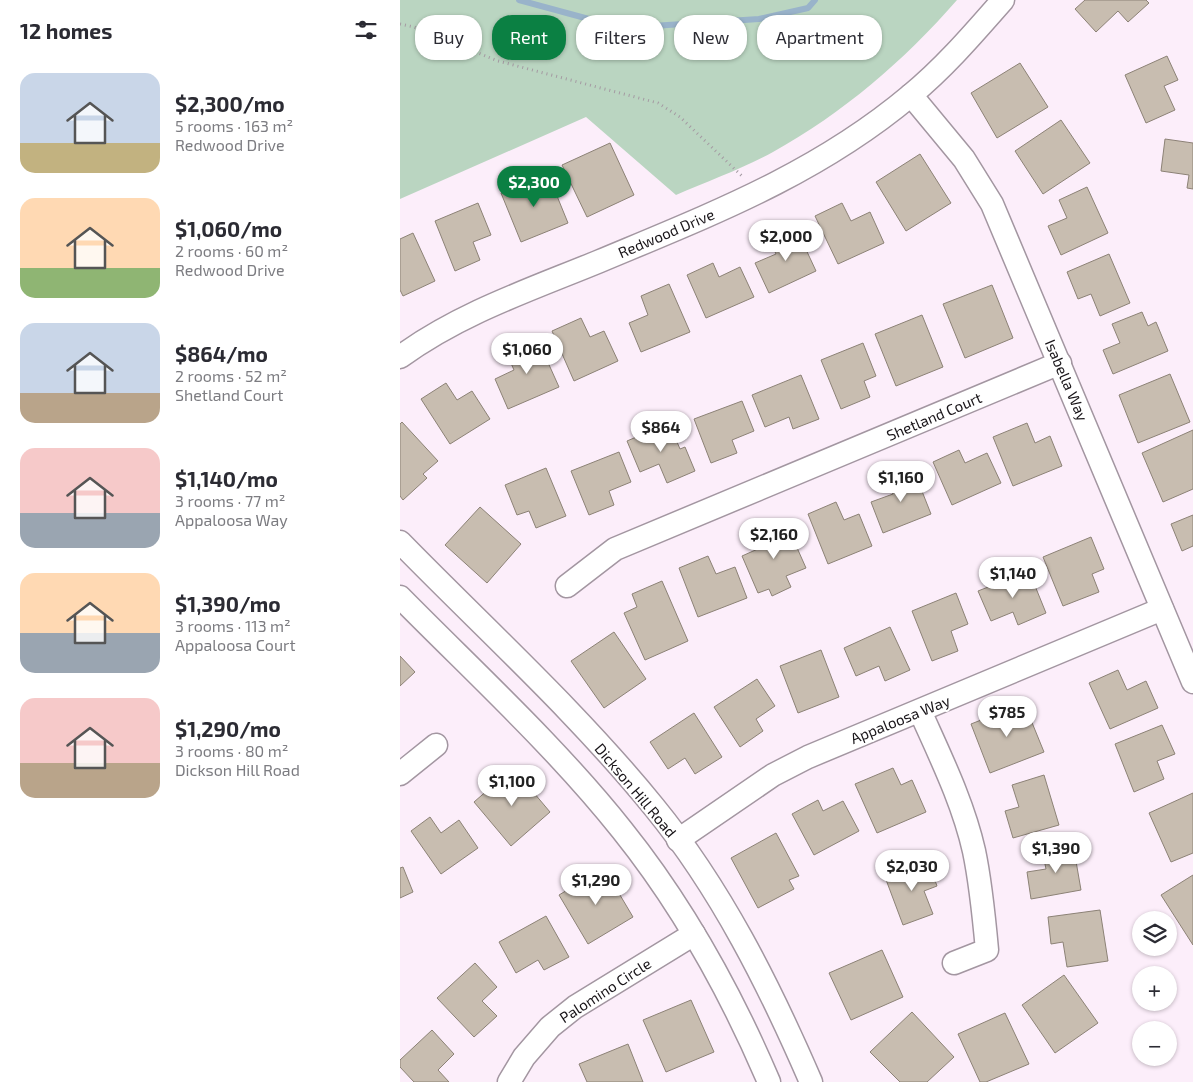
<!DOCTYPE html>
<meta charset="utf-8">
<style>
body{margin:0;font-family:"Exo 2",sans-serif;background:#f7f7f7;color:#2b2b33;height:100vh;display:flex;flex-direction:column;font-size:19px;white-space:nowrap}
*{box-sizing:border-box;margin:0}
p{font-size:16px;color:#7c7c81}
.icon{flex:none;width:28px;height:28px;fill:none;stroke:currentColor;stroke-width:2;stroke-linecap:round;stroke-linejoin:round}
.map{position:relative;flex:1;overflow:hidden}
.side{display:flex;flex-direction:column;background:#fff;width:400px}
.side>*{flex:none}
.banner{position:absolute;left:15px;top:15px;width:475px;height:45px;display:flex;gap:10px}
.fabs{position:absolute;left:732px;top:911px;display:grid;gap:10px}
.fabs a{display:grid;place-items:center;width:45px;height:45px;border-radius:50%;background:#fff;box-shadow:0 1px 4px #0004;font-size:25px}
.price{position:absolute;translate:-50% -42px;padding:0 11px;border-radius:18px;background:#fff;color:#222;font-size:16px;line-height:32px;filter:drop-shadow(0 1px 2px #0008)}
.price::after{content:'';position:absolute;left:50%;top:30px;width:15px;height:11px;margin-left:-8px;background:inherit;clip-path:polygon(0 0,100% 0,50% 100%)}
.price.selected{background:#0b8043;color:#fff}
ul{padding:0;list-style:none}
li{display:flex;align-items:center;gap:15px;height:125px;padding:0 20px}
li span{display:grid;place-items:center;flex:none;width:140px;height:100px;border-radius:15px;color:#555}
li>.icon{margin-inline-start:auto}
span .icon{width:60px;height:60px;fill:#fffc;stroke-width:1}
li b{font-size:21px}
h2{display:flex;justify-content:space-between;align-items:center;height:60px;padding:0 20px;font-size:21px}
.pill{padding:0 18px;border-radius:20px;background:#fff;box-shadow:0 1px 4px #0004;font-size:18px;line-height:45px}
.pill.selected{background:#0b8043;color:#fff}
main{display:flex;flex:1;min-height:0}
.map>svg:first-child{display:block}
</style>
<main>
<section class="side">
<h2>12 homes<svg class="icon" aria-label="filters" viewBox="0 0 24 24"><path d="M4 7h16M4 17h16"/><circle cx="9" cy="7" r="2"/><circle cx="15" cy="17" r="2"/></svg></h2>
<ul>
<li><span style="background:linear-gradient(#c9d6e8 70%,#c2b280 0)"><svg class="icon" aria-label="home" viewBox="0 0 24 24"><path d="M3 11l9-7 9 7M6 9v11h12V9"/></svg></span><div><b>$2,300/mo</b><p>5 rooms · 163 m²</p><p>Redwood Drive</p></div></li>
<li><span style="background:linear-gradient(#ffd9b3 70%,#8fb573 0)"><svg class="icon" aria-label="home" viewBox="0 0 24 24"><path d="M3 11l9-7 9 7M6 9v11h12V9"/></svg></span><div><b>$1,060/mo</b><p>2 rooms · 60 m²</p><p>Redwood Drive</p></div></li>
<li><span style="background:linear-gradient(#c9d6e8 70%,#b9a48a 0)"><svg class="icon" aria-label="home" viewBox="0 0 24 24"><path d="M3 11l9-7 9 7M6 9v11h12V9"/></svg></span><div><b>$864/mo</b><p>2 rooms · 52 m²</p><p>Shetland Court</p></div></li>
<li><span style="background:linear-gradient(#f6c9c9 65%,#9aa5b1 0)"><svg class="icon" aria-label="home" viewBox="0 0 24 24"><path d="M3 11l9-7 9 7M6 9v11h12V9"/></svg></span><div><b>$1,140/mo</b><p>3 rooms · 77 m²</p><p>Appaloosa Way</p></div></li>
<li><span style="background:linear-gradient(#ffd9b3 60%,#9aa5b1 0)"><svg class="icon" aria-label="home" viewBox="0 0 24 24"><path d="M3 11l9-7 9 7M6 9v11h12V9"/></svg></span><div><b>$1,390/mo</b><p>3 rooms · 113 m²</p><p>Appaloosa Court</p></div></li>
<li><span style="background:linear-gradient(#f6c9c9 65%,#b9a48a 0)"><svg class="icon" aria-label="home" viewBox="0 0 24 24"><path d="M3 11l9-7 9 7M6 9v11h12V9"/></svg></span><div><b>$1,290/mo</b><p>3 rooms · 80 m²</p><p>Dickson Hill Road</p></div></li>
</ul>
</section>
<div class="map">
<svg width="793" height="1082" viewBox="0 0 793 1082">
<rect width="100%" height="100%" fill="#fceefa"/>
<path fill="#bad5c1" d="M0,0H557C504,61 443,113 373,152C342,169 308,181 276,195L186,117L0,199Z"/>
<g fill="none" stroke-linecap="round" stroke-linejoin="round">
<path stroke="#99b3ca" stroke-width="6" d="M119,0L222,28L359,19L408,8L415,0"/>
</g>
<g fill="#c8bdb0" stroke="#8c8276">
<path d="M685,0H746L749,3L728,22L718,11L696,32L675,9Z"/>
<path d="M767,56L778,80L764,86L775,110L746,123L725,75Z"/>
<path d="M620,63L648,107L597,138L571,93Z"/>
<path d="M661,120L690,163L643,194L615,151Z"/>
<path d="M765,139L793,143V189L787,188L789,175L761,171Z"/>
<path d="M210,143L234,195L187,217L162,165Z"/>
<path d="M520,154L551,203L506,231L476,182Z"/>
<path d="M148,174L168,223L121,242L101,193Z"/>
<path d="M687,187L708,233L661,255L648,226L667,218L659,200Z"/>
<path d="M78,203L91,235L73,242L80,260L55,271L35,221Z"/>
<path d="M442,203L451,221L470,212L484,243L438,264L415,216Z"/>
<path d="M396,228L416,271L369,293L355,263L376,254L370,241Z"/>
<path d="M13,233L35,281L3,296L0,290V239Z"/>
<path d="M709,254L730,303L700,316L691,294L678,299L667,272Z"/>
<path d="M313,263L319,277L340,267L354,297L306,318L287,275Z"/>
<path d="M269,284L290,332L241,352L229,323L248,315L241,296Z"/>
<path d="M592,285L613,338L565,358L543,304Z"/>
<path d="M742,312L748,326L756,322L768,351L713,374L703,350L720,343L712,324Z"/>
<path d="M522,315L543,367L496,386L475,334Z"/>
<path d="M181,318L190,337L204,331L218,361L174,381L152,331Z"/>
<path d="M137,338L159,387L108,409L95,379L114,370L106,352Z"/>
<path d="M463,343L476,376L464,381L470,397L441,409L421,360Z"/>
<path d="M770,374L790,422L738,443L719,395Z"/>
<path d="M401,375L419,419L393,429L389,417L365,427L352,395Z"/>
<path d="M46,383L57,400L72,391L90,419L50,444L21,399Z"/>
<path d="M342,401L354,431L332,440L337,453L311,463L294,419Z"/>
<path d="M2,422L38,461L23,474L27,478L3,500L0,496V424Z"/>
<path d="M269,423L280,449L285,447L295,471L267,483L259,464L240,472L227,441Z"/>
<path d="M627,423L635,443L650,436L662,466L613,486L593,437Z"/>
<path d="M793,430V489L763,502L742,453Z"/>
<path d="M559,450L565,463L587,453L601,483L552,505L533,462Z"/>
<path d="M219,452L231,482L209,491L214,505L189,515L171,471Z"/>
<path d="M146,468L166,516L136,528L129,511L117,515L105,485Z"/>
<path d="M514,471L531,514L483,533L471,502L493,494L488,481Z"/>
<path d="M436,502L444,520L459,514L472,546L428,564L408,514Z"/>
<path d="M80,507L121,544L87,583L45,545Z"/>
<path d="M793,515V546L782,551L771,524Z"/>
<path d="M386,523L406,568L386,576L391,587L372,596L369,589L358,593L342,556L360,548L355,536Z"/>
<path d="M691,537L704,569L692,574L699,592L663,606L643,557Z"/>
<path d="M308,556L316,574L335,567L347,598L298,617L279,568Z"/>
<path d="M629,571L646,613L618,625L613,612L591,621L578,591Z"/>
<path d="M262,581L288,641L245,660L224,613L237,607L232,594Z"/>
<path d="M556,593L568,624L551,631L558,651L532,661L512,611Z"/>
<path d="M490,627L510,670L485,681L479,666L456,676L444,648Z"/>
<path d="M214,632L246,679L204,708L171,661Z"/>
<path d="M421,650L439,697L398,713L380,666Z"/>
<path d="M0,656L15,672L0,686Z"/>
<path d="M718,670L727,690L746,681L758,708L710,729L689,683Z"/>
<path d="M357,679L375,706L356,719L363,731L340,747L314,707Z"/>
<path d="M624,703L644,752L590,773L571,724Z"/>
<path d="M294,713L322,757L295,774L285,758L268,769L250,742Z"/>
<path d="M762,725L775,754L757,761L764,779L734,792L715,744Z"/>
<path d="M113,768L150,812L111,846L74,802Z"/>
<path d="M493,768L501,785L512,780L526,812L477,833L455,784Z"/>
<path d="M644,775L659,825L613,838L605,811L619,807L612,785Z"/>
<path d="M793,793V853L771,862L749,813Z"/>
<path d="M418,800L423,811L443,801L459,831L414,855L392,814Z"/>
<path d="M30,817L41,833L59,820L78,848L41,874L11,831Z"/>
<path d="M376,833L399,876L389,880L394,889L358,908L331,858Z"/>
<path d="M673,844L681,890L631,899L627,872L646,869L642,850Z"/>
<path d="M528,861L537,886L524,891L533,914L503,925L485,877Z"/>
<path d="M3,867L13,892L0,898V868Z"/>
<path d="M204,868L233,917L188,944L159,895Z"/>
<path d="M793,875V945L761,895Z"/>
<path d="M700,910L708,961L667,967L663,942L651,944L648,917Z"/>
<path d="M146,916L169,957L144,970L138,960L116,973L99,942Z"/>
<path d="M482,950L503,997L451,1020L429,973Z"/>
<path d="M75,963L97,987L82,1001L97,1016L74,1037L37,998Z"/>
<path d="M664,975L698,1023L655,1053L622,1005Z"/>
<path d="M291,1000L314,1052L266,1072L243,1020Z"/>
<path d="M512,1012L554,1057L527,1082H500L470,1052Z"/>
<path d="M605,1013L629,1064L586,1082H580L558,1034Z"/>
<path d="M32,1030L54,1054L38,1070L49,1082H14L0,1067V1060Z"/>
<path d="M228,1044L243,1082H187L179,1064Z"/>
</g>
<g fill="none" stroke-linecap="round" stroke-linejoin="round">
<g stroke="#a396a1" stroke-width="25">
<g id="minor">
<path d="M511,95L564,159L592,204L793,682"/>
<path d="M0,357C60,313 132,289 200,261C312,214 417,174 511,95C545,67 574,33 603,0"/>
<path d="M0,542C85,629 177,712 254,807C321,889 369,985 411,1082"/>
<path d="M167,586L215,549L660,363"/>
<path d="M0,597C75,673 156,747 222,830C283,906 331,993 369,1082"/>
<path d="M520,711C540,756 563,802 574,851C581,884 584,917 587,950L554,963"/>
<path d="M0,774L36,745"/>
<path d="M278,840L373,775L408,757L762,609"/>
<path d="M109,1082L124,1057L150,1027L175,1007L294,934"/>
</g>
</g>
<path stroke="#a49aa2" stroke-width="3" stroke-dasharray="1 4" stroke-linecap="butt" d="M0,24L14,27L98,61L258,103L280,117L342,176"/>
<use href="#minor" stroke="#fff" stroke-width="22"/>
</g>
<g text-anchor="middle" dominant-baseline="central" stroke-width="4" stroke-linejoin="round" paint-order="stroke">
<g font-size="15" fill="#181418" stroke="#fff">
<text transform="translate(266 233) rotate(-23)">Redwood Drive</text>
<text transform="translate(667 380) rotate(67)">Isabella Way</text>
<text transform="translate(534 416) rotate(-23)">Shetland Court</text>
<text transform="translate(500 719) rotate(-22)">Appaloosa Way</text>
<text transform="translate(236 790) rotate(50)">Dickson Hill Road</text>
<text transform="translate(205 990) rotate(-33)">Palomino Circle</text>
</g>
</g>
</svg>
<div class="fabs">
<a><svg class="icon" aria-label="layers" viewBox="0 0 24 24"><path d="M12 4l9 5-9 5-9-5zM3 14l9 5 9-5"/></svg></a>
<a>+</a>
<a>−</a>
</div>
<b class="price selected" style="left:134px;top:208px">$2,300</b>
<b class="price" style="left:386px;top:262px">$2,000</b>
<b class="price" style="left:127px;top:375px">$1,060</b>
<b class="price" style="left:261px;top:453px">$864</b>
<b class="price" style="left:501px;top:503px">$1,160</b>
<b class="price" style="left:374px;top:560px">$2,160</b>
<b class="price" style="left:613px;top:599px">$1,140</b>
<b class="price" style="left:607px;top:738px">$785</b>
<b class="price" style="left:112px;top:807px">$1,100</b>
<b class="price" style="left:656px;top:874px">$1,390</b>
<b class="price" style="left:512px;top:892px">$2,030</b>
<b class="price" style="left:196px;top:906px">$1,290</b>
<div class="banner">
<a class="pill">Buy</a>
<a class="pill selected">Rent</a>
<a class="pill">Filters</a>
<a class="pill">New</a>
<a class="pill">Apartment</a>
</div>
</div>
</main>
